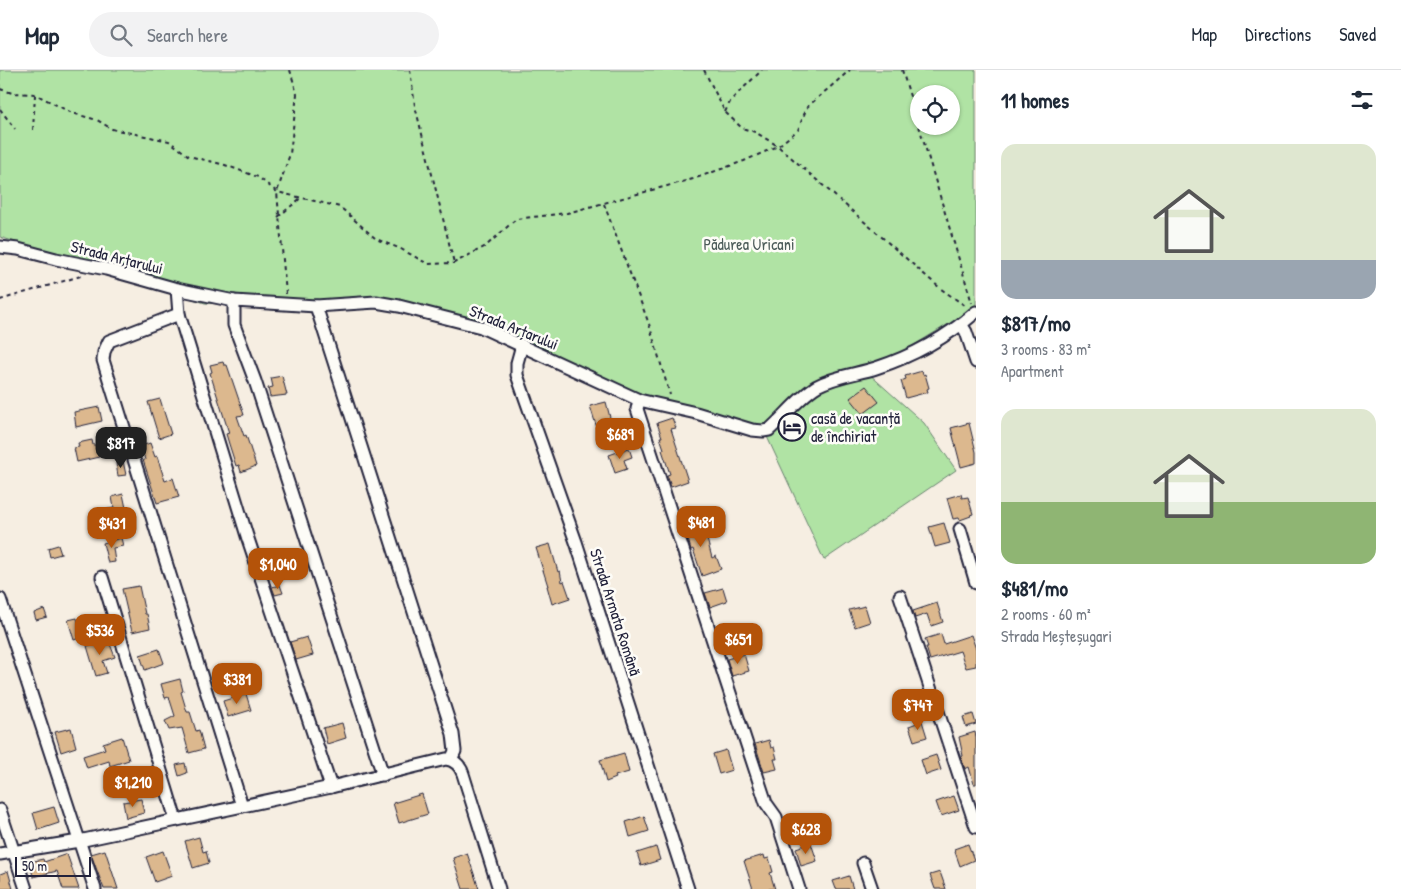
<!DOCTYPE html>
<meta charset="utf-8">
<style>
body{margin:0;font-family:"Patrick Hand",sans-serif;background:#f2f2f3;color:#1f2937;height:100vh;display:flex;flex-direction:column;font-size:19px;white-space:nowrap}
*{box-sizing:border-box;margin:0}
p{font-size:16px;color:#747a83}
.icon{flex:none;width:28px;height:28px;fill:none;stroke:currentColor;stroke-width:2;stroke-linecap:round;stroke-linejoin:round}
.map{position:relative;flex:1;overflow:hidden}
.sheet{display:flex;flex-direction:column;background:#fff;width:425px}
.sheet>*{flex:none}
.controls{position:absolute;left:910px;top:15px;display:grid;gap:10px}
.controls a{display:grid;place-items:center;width:50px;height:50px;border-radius:50%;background:#fff;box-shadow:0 1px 4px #0004;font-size:25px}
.scale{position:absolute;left:15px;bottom:12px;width:76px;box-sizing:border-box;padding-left:5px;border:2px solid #22223b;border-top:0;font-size:14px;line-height:18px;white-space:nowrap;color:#22223b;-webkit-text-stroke:4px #fdfcf7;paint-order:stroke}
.price{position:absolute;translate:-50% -42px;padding:0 11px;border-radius:10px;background:#b45309;color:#fff;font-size:16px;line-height:32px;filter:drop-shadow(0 1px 2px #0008)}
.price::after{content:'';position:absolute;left:50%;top:30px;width:15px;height:11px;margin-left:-8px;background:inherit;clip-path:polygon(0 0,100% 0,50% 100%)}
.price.selected{background:#222;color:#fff}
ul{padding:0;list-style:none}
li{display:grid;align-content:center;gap:10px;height:265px;padding:0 25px}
li span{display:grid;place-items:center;height:155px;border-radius:15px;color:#555}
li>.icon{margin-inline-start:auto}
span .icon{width:90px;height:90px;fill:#fffc;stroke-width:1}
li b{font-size:21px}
h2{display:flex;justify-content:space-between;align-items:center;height:60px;padding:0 25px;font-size:21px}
header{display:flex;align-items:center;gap:30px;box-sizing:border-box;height:70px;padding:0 25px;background:#fff;border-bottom:1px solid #e0e1e3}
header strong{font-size:24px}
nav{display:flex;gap:28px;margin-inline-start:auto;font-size:18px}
.search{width:350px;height:45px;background:#f2f2f3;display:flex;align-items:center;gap:12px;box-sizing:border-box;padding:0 18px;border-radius:28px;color:#747a83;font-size:19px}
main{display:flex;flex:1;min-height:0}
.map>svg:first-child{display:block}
</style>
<header>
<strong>Map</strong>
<div class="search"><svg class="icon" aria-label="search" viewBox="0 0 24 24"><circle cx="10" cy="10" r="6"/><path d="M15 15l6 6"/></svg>Search here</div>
<nav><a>Map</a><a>Directions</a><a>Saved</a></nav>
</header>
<main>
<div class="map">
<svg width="976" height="819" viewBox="0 0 976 819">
<rect width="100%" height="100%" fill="#f6eee2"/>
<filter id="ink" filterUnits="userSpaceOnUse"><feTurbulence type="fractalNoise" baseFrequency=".02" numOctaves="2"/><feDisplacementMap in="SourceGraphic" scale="10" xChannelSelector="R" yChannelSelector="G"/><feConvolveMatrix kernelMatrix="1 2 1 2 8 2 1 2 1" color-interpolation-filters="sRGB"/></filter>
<g filter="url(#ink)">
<path fill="#b0e3a4" stroke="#698270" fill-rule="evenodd" d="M0,0H976V234L960,247L868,303L924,353L956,400L824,490L763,358L644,328L523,273L376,235L311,240L205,233L0,167ZM919,24H951V56H919Z"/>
<g fill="#dcb88e" stroke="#22223b">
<path d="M223,292L224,295H227L241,336L244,345L237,346L244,366L246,365L256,396L241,402L239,395L236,396L229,374L226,364L229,363L210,303L212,302L210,295Z"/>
<path d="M922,301L923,305L925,304L929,318L927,319L928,322L906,328L901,311L906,309L905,306Z"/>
<path d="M282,306L287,325L270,327L268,318L273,317L271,308Z"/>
<path d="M866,316L879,332L863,344L850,328Z"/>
<path d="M160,329L171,364L159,368L148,332Z"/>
<path d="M606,332L615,367L601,371L590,336Z"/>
<path d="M99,337L102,351L76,357L74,342Z"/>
<path d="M672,348L676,358L671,359L688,411L671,417L667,405L670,404L662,380L664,379L660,367H662L657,353Z"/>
<path d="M969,353L976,382V393L961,397L951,358Z"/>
<path d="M92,370L93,375H96L99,387L77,392L74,378L79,377L78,373Z"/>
<path d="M150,373L155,387L157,386L165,411L173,408L179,427L157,433L143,390H145L141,376Z"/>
<path d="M629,378L632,387L624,390L627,399L615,403L609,385Z"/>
<path d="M123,391L126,405L118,406L116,393Z"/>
<path d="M123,424L127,443L104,448V451L96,453L93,442L114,438L112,427Z"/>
<path d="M961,424L962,428L968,427L973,444L970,445L971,446L960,450L959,448L953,449L947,428Z"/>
<path d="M702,450L712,488L716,486L721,499L702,506L693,479L691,480L684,454Z"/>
<path d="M944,453L950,473L935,477L929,457Z"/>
<path d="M121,468L123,476L113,478L115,492L108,493L103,473Z"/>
<path d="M550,474L558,502L560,501L562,512L564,511L570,528L552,534L547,516H548L536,478Z"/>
<path d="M58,475L61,484L50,487L48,478Z"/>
<path d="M290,484L295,501L272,508L267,491Z"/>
<path d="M280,515L283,523L275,525L272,517Z"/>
<path d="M139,516L145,544H147L150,558L132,562L122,519Z"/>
<path d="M723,518L727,531L710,537L705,523Z"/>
<path d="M937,533L943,552L931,556L927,544L915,548L913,541Z"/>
<path d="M865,536L870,552L855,557L849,540Z"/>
<path d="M44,539L47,547L36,550L34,543Z"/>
<path d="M77,548L82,567L74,570L68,550Z"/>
<path d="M941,564L944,574L971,565L976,579V596L966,598L960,581L930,590L926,577H928L925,569Z"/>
<path d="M307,567L313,585L296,590L290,572Z"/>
<path d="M108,569L115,587L103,591L107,603L96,606L87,576Z"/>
<path d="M159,579L164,593L145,600L140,585Z"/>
<path d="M744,584L749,601L732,606L727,589Z"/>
<path d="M180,609L183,621L181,622L187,642H190L196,661L199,660L204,679L189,683L182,658L169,660L165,651L175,646L169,627L165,628L161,614Z"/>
<path d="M246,624L251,640L228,647L223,631Z"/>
<path d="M973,644L976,654L966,657L963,647Z"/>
<path d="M922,651L927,667L914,671L909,656Z"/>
<path d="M342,653L346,668L327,674L323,658Z"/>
<path d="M71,658L76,677L61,682L55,662Z"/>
<path d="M975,662L976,667V714H974L969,697L965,699L961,688V687L963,686L959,667Z"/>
<path d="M122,667L129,690L110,696L109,691L87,698L83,686L105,679L103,673Z"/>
<path d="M769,670L771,678L774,677L777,689H774L777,699L764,702L755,674Z"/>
<path d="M726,680L732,700L719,704L713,684Z"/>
<path d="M624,683L629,702L615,706L616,708L606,712L600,690Z"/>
<path d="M936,685L941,700L926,705L921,690Z"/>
<path d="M185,693L187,703L179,706L176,695Z"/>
<path d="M422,724L428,744L399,753L393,733Z"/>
<path d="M954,726L959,740L941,746L936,732Z"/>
<path d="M141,729L144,743L126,748L123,732Z"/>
<path d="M54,737L59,753L38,760L33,743Z"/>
<path d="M644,746L649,761L630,767L626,752Z"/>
<path d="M199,767L203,782L206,781L209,793L193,798L185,771Z"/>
<path d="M811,773L817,791L801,796L796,778Z"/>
<path d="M968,774L974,790L960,796L954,779Z"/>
<path d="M656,777L660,790L641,796L637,783Z"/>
<path d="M105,780L118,819H104L99,806L91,784Z"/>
<path d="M163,781L172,806L155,812L146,787Z"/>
<path d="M467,783L479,819H463L453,788Z"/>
<path d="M67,784L79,819H63L57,801L33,807L30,792L43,789L44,792Z"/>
<path d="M764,785L765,789L769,788L773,802L770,803L775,819H753L744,791Z"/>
<path d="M8,801L13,819H0V804Z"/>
<path d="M940,802L946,819H935L930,805Z"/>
<path d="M849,806L853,819H836L833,811Z"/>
</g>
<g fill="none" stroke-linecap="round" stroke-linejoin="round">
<g stroke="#22223b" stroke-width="15">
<g id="minor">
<path d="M0,177L18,179L56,189L106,199L177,219L234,231L316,236L376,232L399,236L481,257L639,330L696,343L752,360L763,361L769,360C785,346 799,327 817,316C835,306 857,304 876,298C913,286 947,267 976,242"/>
<path d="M177,219L179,244L109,271L104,282L103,290L242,736"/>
<path d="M234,231V255L255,311L383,705"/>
<path d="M316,236L453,664L455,681L451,690"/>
<path d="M179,244L247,466L331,717"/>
<path d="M961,254L966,262L976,292"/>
<path d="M522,275L517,293V305L576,472L688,819"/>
<path d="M639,330L637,339L766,733L776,747L799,819"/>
<path d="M960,459L976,513"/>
<path d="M102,507L176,750"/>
<path d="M900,526L976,757"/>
<path d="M0,529L95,819"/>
<path d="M0,740L26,819"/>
<path d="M0,784L79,771L331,717L446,689C455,690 460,695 463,704L499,819"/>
<path d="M863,793L872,819"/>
</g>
</g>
<g stroke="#22223b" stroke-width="2" stroke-dasharray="4 4" stroke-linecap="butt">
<path d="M410,0L415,36L454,193"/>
<path d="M704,0L725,42L742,58L755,62L778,76L941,219L967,237"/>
<path d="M902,0L919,56"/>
<path d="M0,19L12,23L35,24L72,43L97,50L112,59L169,71L189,86L225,95L258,107L277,122L340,137L376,169L401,179L428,194L454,193L486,176L516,149L567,143L693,109L744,91L778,76L798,60L807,37L850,0"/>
<path d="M0,39L15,59"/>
<path d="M725,42L731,30L762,0"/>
<path d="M919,56L972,233"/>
<path d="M33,60L35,25"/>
<path d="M604,134L649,254L670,325"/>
<path d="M278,147L302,127"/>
<path d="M286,224L277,122L290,84L297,24L290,0"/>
<path d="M0,230L84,205"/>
</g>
<use href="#minor" stroke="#fdfcf7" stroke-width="11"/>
</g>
</g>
<defs>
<g id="hotel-ring" transform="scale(1.4375)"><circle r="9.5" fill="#fdfcf7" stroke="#22223b" stroke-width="1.5"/><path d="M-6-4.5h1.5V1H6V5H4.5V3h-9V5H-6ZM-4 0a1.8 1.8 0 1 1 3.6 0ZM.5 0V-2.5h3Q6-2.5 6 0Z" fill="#22223b"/></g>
</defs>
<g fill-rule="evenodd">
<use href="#hotel-ring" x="792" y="357"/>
</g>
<g text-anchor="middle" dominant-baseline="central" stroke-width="5" stroke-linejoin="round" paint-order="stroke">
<g font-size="16" fill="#4d5c5a" stroke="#fdfcf7">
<text x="749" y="174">Pădurea Uricani</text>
</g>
<g font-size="16" fill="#22223b" stroke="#fdfcf7">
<text transform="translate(117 187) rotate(14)">Strada Arțarului</text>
<text transform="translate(514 257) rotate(22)">Strada Arțarului</text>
<text transform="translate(616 542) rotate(72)">Strada Armata Română</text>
</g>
<g font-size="16" fill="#22223b" stroke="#fdfcf7" text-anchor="start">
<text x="811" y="348">casă de vacanță<tspan x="811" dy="18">de închiriat</tspan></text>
</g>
</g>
</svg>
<div class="controls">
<a><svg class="icon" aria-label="locate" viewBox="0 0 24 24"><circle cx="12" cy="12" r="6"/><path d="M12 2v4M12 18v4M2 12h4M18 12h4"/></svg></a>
</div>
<div class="scale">50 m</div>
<b class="price" style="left:620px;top:390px">$689</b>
<b class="price selected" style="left:121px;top:399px">$817</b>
<b class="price" style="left:701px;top:478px">$481</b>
<b class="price" style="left:112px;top:479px">$431</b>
<b class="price" style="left:278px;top:520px">$1,040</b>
<b class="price" style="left:100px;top:586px">$536</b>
<b class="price" style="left:738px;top:595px">$651</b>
<b class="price" style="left:237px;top:635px">$381</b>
<b class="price" style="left:918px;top:661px">$747</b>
<b class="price" style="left:133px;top:738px">$1,210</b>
<b class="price" style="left:806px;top:785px">$628</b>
</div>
<section class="sheet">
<h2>11 homes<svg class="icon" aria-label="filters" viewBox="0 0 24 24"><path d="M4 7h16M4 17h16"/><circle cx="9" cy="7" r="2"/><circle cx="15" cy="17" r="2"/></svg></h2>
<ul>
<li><span style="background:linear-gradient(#dfe7d0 75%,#9aa5b1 0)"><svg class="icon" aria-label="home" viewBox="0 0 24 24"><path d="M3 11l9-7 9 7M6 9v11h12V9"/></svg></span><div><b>$817/mo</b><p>3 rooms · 83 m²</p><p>Apartment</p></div></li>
<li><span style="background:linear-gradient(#dfe7d0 60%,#8fb573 0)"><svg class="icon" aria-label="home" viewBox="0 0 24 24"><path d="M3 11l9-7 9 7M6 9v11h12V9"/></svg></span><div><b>$481/mo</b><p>2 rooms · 60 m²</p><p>Strada Meșteșugari</p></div></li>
</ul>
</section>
</main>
